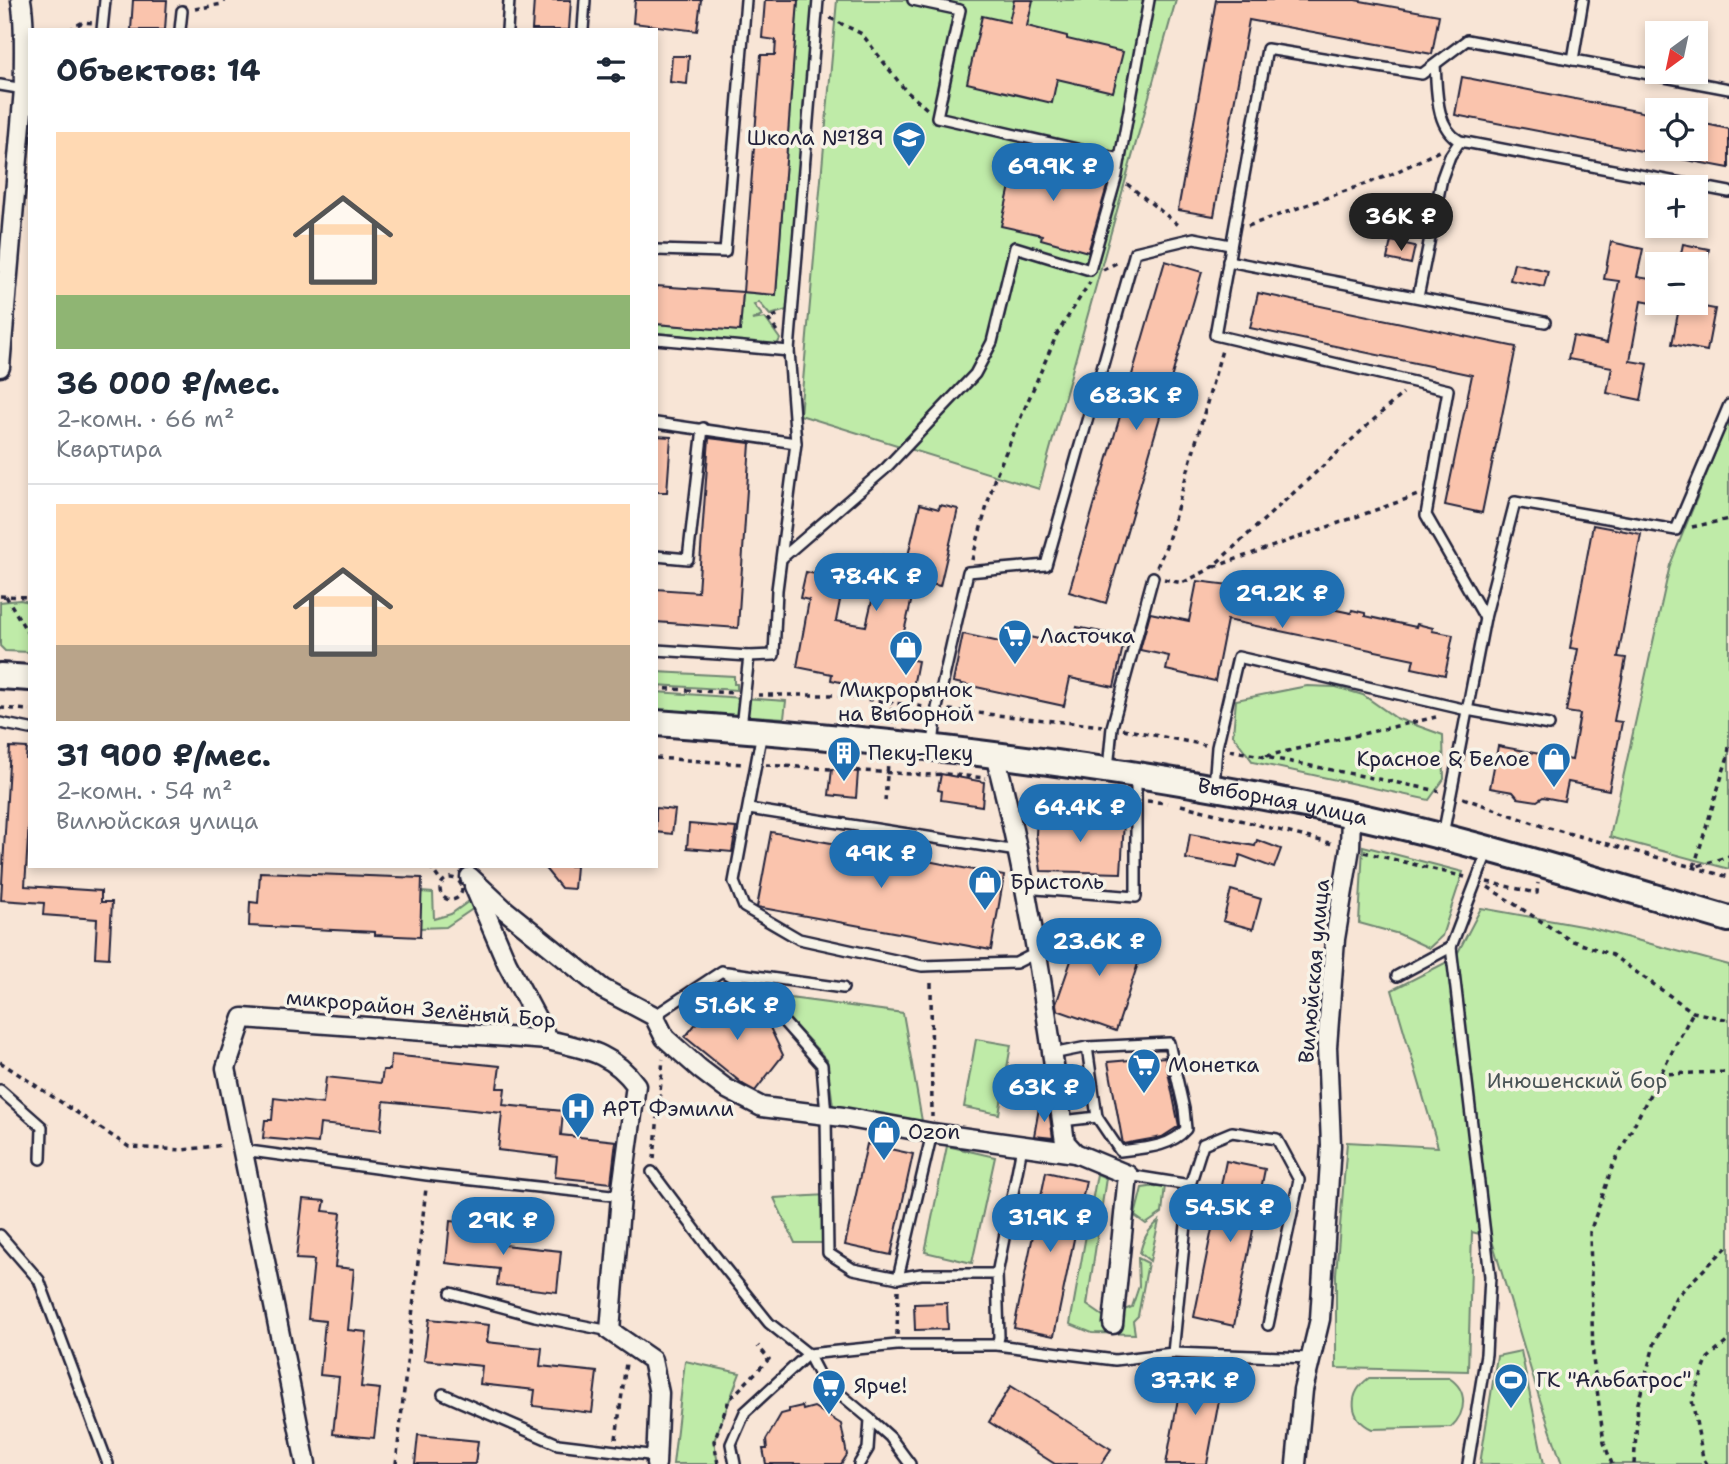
<!DOCTYPE html>
<html lang="ru">
<meta charset="utf-8">
<style>
body{margin:0;font-family:"Shantell Sans",sans-serif;background:#f2f2f3;color:#1f2937;height:100vh;display:flex;flex-direction:column;font-size:26px;white-space:nowrap}
*{box-sizing:border-box;margin:0}
p{font-size:23px;color:#747a83}
.icon{flex:none;width:38px;height:38px;fill:none;stroke:currentColor;stroke-width:2;stroke-linecap:round;stroke-linejoin:round}
.map{position:relative;flex:1;overflow:hidden}
.drawer{position:absolute;left:28px;top:28px;width:630px;height:840px;display:flex;flex-direction:column;background:#fff;border-radius:0px;box-shadow:0 4px 10px #0003}
.drawer>*{flex:none}
.needle{width:46px;rotate:213deg}
.controls{position:absolute;left:1645px;top:21px;display:grid;gap:14px}
.controls a{display:grid;place-items:center;width:63px;height:63px;border-radius:0px;background:#fff;box-shadow:0 4px 10px #0003;font-size:35px}
.price{position:absolute;translate:-50% -60px;padding:0 16px;border-radius:24px;background:#1f6fb2;color:#fff;font-size:23px;line-height:46px;filter:drop-shadow(0 2px 4px #0008)}
.price::after{content:'';position:absolute;left:50%;top:42px;width:21px;height:16px;margin-left:-10px;background:inherit;clip-path:polygon(0 0,100% 0,50% 100%)}
.price.selected{background:#222;color:#fff}
ul{padding:0;list-style:none}
li{display:grid;align-content:center;gap:14px;height:371px;padding:0 28px}
li+li{border-top:2px solid #e0e1e3}
li span{display:grid;place-items:center;height:217px;border-radius:0px;color:#555}
li>.icon{margin-inline-start:auto}
span .icon{width:126px;height:126px;fill:#fffc;stroke-width:1}
li b{font-size:30px}
h2{display:flex;justify-content:space-between;align-items:center;height:84px;padding:0 28px;font-size:30px}
.map>svg:first-child{display:block}
</style>
<div class="map">
<svg width="1729" height="1464" viewBox="0 0 1729 1464">
<rect width="100%" height="100%" fill="#f8e5d6"/>
<filter id="ink" filterUnits="userSpaceOnUse"><feTurbulence type="fractalNoise" baseFrequency=".0143" numOctaves="2"/><feDisplacementMap in="SourceGraphic" scale="14" xChannelSelector="R" yChannelSelector="G"/><feConvolveMatrix kernelMatrix="1 2 1 2 8 2 1 2 1" color-interpolation-filters="sRGB"/></filter>
<g filter="url(#ink)">
<g fill="#bfeba8" stroke="#708672" stroke-width="2">
<path d="M798,0H815L790,309L770,315L759,302L754,305L762,315L752,320L765,318L780,339L777,345L656,333V324L740,331L743,292L776,295Z"/>
<path d="M837,0H1176L1039,489L800,415Z"/>
<path d="M1729,418V869L1610,837L1670,565Z"/>
<path d="M20,600L30,602V652L5,651L0,646V602Z"/>
<path d="M656,672L734,676V684H737V690L656,685Z"/>
<path d="M1307,686L1336,687L1363,695L1396,718L1443,735L1444,779L1429,800L1253,762L1233,735L1236,700Z"/>
<path d="M656,692L786,701L784,718L656,710Z"/>
<path d="M1363,846L1463,872L1442,936L1429,948L1399,934L1359,923Z"/>
<path d="M421,892L433,893L434,919L451,914L472,899L477,906L446,927L419,928Z"/>
<path d="M1481,908L1592,928L1729,965V1464H1562L1539,1397L1491,1237L1472,1232L1468,1371L1336,1368V1274L1347,1142L1438,1147L1392,990L1455,958Z"/>
<path d="M767,995L903,1013L922,1121L833,1106L827,1060Z"/>
<path d="M976,1039L1011,1045L999,1114L964,1107Z"/>
<path d="M947,1146L995,1157L972,1263L925,1252Z"/>
<path d="M1097,1174L1106,1178L1087,1305L1113,1323L1114,1314L1132,1307L1139,1286L1138,1258L1148,1263L1138,1316L1133,1321L1135,1334L1092,1333L1070,1324Z"/>
<path d="M1165,1185L1162,1213L1146,1224L1135,1216L1142,1188Z"/>
<path d="M827,1195L828,1243H795L774,1198Z"/>
<path d="M1159,1221L1150,1261L1140,1253C1143,1239 1148,1230 1159,1221Z"/>
<path d="M1521,1351L1544,1464H1480L1497,1356Z"/>
<path d="M685,1361L740,1373L714,1441L718,1464H673Z"/>
<path d="M1369,1378H1449C1468,1390 1467,1412 1451,1427L1372,1429C1348,1418 1348,1393 1369,1378Z"/>
</g>
<g fill="#fac4ad" stroke="#22223b" stroke-width="2">
<path d="M133,0H167L165,30H131Z"/>
<path d="M534,0H571L569,30H532Z"/>
<path d="M635,0H701L697,31L633,23Z"/>
<path d="M765,0H798L776,295L743,292L761,55H775L776,40L762,38Z"/>
<path d="M1014,0H1033L1027,26L1067,36V39L1123,52L1113,92L1057,79L1052,103L967,83L982,16L1009,22Z"/>
<path d="M1216,0H1355L1439,15L1432,54L1249,20L1214,216L1178,210Z"/>
<path d="M672,56H689L687,84L670,82Z"/>
<path d="M1462,77L1657,115V154L1455,115Z"/>
<path d="M1696,122L1729,129V168L1665,156L1666,149H1696Z"/>
<path d="M1018,151L1043,157L1042,164L1108,183L1088,252L1041,239L1042,235L1001,226Z"/>
<path d="M1391,241L1415,246L1411,264L1387,259Z"/>
<path d="M1611,242L1643,249L1637,277L1657,280V304L1641,301L1630,361L1648,364L1641,400L1607,393L1612,367L1568,359L1573,336L1607,343L1619,281L1604,279Z"/>
<path d="M1683,244L1709,249L1706,264H1679Z"/>
<path d="M1165,261L1202,272L1106,603L1069,592Z"/>
<path d="M1514,263L1548,271L1544,287L1510,280Z"/>
<path d="M656,286L743,292L740,331L656,324Z"/>
<path d="M1258,293L1516,347L1482,513L1445,505L1472,375L1250,328Z"/>
<path d="M1680,303H1698V306L1715,309L1707,351L1672,344Z"/>
<path d="M656,436L671,437L667,492H656Z"/>
<path d="M709,438L750,443L738,628L656,622V589L698,592Z"/>
<path d="M920,504L939,509L940,505L958,509L940,586L916,581L898,657L918,661L911,697L831,680L832,674L797,667L809,600L800,598L806,572L844,580L836,621L866,626L883,555L907,560Z"/>
<path d="M1593,525L1641,534L1618,657L1626,658L1614,721L1622,722L1609,790L1568,782L1564,801L1543,797L1537,801L1518,798L1513,792L1490,788L1498,746L1572,760L1580,714L1566,712L1578,649L1570,648Z"/>
<path d="M1197,581L1230,585L1229,588L1284,599L1285,596L1299,599L1298,602L1351,613L1352,610L1365,613V616L1416,627L1417,624L1433,628L1432,631L1453,635L1445,675L1412,668L1414,659L1227,620L1215,681L1166,670L1169,656L1140,650L1150,613L1189,621Z"/>
<path d="M1077,627L1125,637L1114,687L1070,678L1064,706L953,682L963,634L1027,648L1029,637L1073,646Z"/>
<path d="M10,747L27,748L26,759L30,760V807L25,886L101,891V902H112L109,958L95,957L97,919L43,915L44,903L1,900Z"/>
<path d="M832,769L858,772L856,798L829,795Z"/>
<path d="M941,774L984,782L982,806L941,800L942,791L938,790Z"/>
<path d="M656,808L675,810L672,834L656,832Z"/>
<path d="M1037,814L1124,821L1121,873L1041,871L1036,835Z"/>
<path d="M689,824L736,828L732,852L687,848Z"/>
<path d="M771,832L875,851L877,844L908,849L907,857L1004,876L991,950L757,907Z"/>
<path d="M1190,834L1255,846L1257,840L1281,849L1274,868L1240,855L1237,868L1186,859Z"/>
<path d="M543,866H576L574,889L561,888Z"/>
<path d="M260,872L422,878L420,937L375,935V932L249,926L250,902L258,903Z"/>
<path d="M1231,890L1261,899L1253,929L1223,921Z"/>
<path d="M1083,926L1144,945L1116,1031L1057,1010L1056,1004Z"/>
<path d="M715,1000L756,1012L766,1019L783,1055L755,1091L744,1085L685,1037Z"/>
<path d="M391,1055L500,1066L497,1088H505L503,1105L563,1111L561,1135L616,1141L611,1183L555,1177L557,1157L498,1150L502,1113L384,1101L381,1130L320,1124L318,1143L263,1138L265,1120H272L274,1098L323,1104L326,1077L381,1083L383,1070H390Z"/>
<path d="M1165,1057L1179,1126L1162,1137L1123,1144L1108,1062Z"/>
<path d="M1039,1108L1049,1110L1053,1138L1034,1136Z"/>
<path d="M867,1144L913,1154L891,1255L845,1245Z"/>
<path d="M1226,1161L1265,1169L1234,1326L1194,1317Z"/>
<path d="M1046,1172L1086,1181L1054,1336L1014,1328Z"/>
<path d="M303,1199L325,1201L323,1211L341,1213L335,1267L354,1269L348,1330L367,1332L361,1387L380,1389L374,1438L333,1434L339,1377L320,1375L325,1321L308,1319L314,1260L296,1259Z"/>
<path d="M450,1221L506,1227L504,1245L561,1251L557,1292L497,1285L499,1269L446,1263Z"/>
<path d="M947,1303L948,1329L915,1330L914,1304Z"/>
<path d="M429,1319L489,1325L487,1342L542,1348L540,1366L597,1372L592,1413L533,1406L535,1390L480,1384L482,1366L424,1360Z"/>
<path d="M1184,1366L1224,1374L1207,1464H1166Z"/>
<path d="M1011,1386L1111,1449L1101,1464H1055L989,1422Z"/>
<path d="M802,1406L803,1410L814,1407L841,1424L847,1455L841,1464H766L763,1449H767L766,1440L781,1414L789,1412V1409Z"/>
<path d="M418,1435L478,1441L475,1464H415Z"/>
</g>
<g fill="none" stroke-linecap="round" stroke-linejoin="round">
<g stroke="#22223b" stroke-width="14">
<g id="lane">
<path d="M913,0L960,10L937,117L1120,159"/>
<path d="M102,30L105,0"/>
<path d="M180,30L182,11"/>
<path d="M507,30L509,0"/>
<path d="M583,30L585,0"/>
<path d="M1573,60L1583,0"/>
<path d="M1435,65C1437,89 1435,128 1460,141L1729,192"/>
<path d="M0,85L24,89"/>
<path d="M656,250L725,252L746,0"/>
<path d="M1228,261L1545,322"/>
<path d="M1418,297L1442,178L1450,156L1460,141"/>
<path d="M656,339L789,351"/>
<path d="M656,423L796,443"/>
<path d="M656,556L688,559L703,428"/>
<path d="M782,558L885,469L975,374L992,342L1015,247L1090,270L1117,175L1149,0"/>
<path d="M1485,618L1426,515L1448,390L1215,335L1267,49L1422,74L1467,40L1729,89"/>
<path d="M656,650L749,656L774,655L777,590L796,443L789,351L818,0"/>
<path d="M0,723L30,729"/>
<path d="M741,727L749,656"/>
<path d="M762,732L734,882L744,907L799,939L922,966L1016,963L1036,953"/>
<path d="M933,746L937,708L968,572L1046,565L1135,252L1194,238L1230,245"/>
<path d="M1108,769L1112,727L1153,577"/>
<path d="M1214,786L1217,747L1238,657L1467,710L1549,725"/>
<path d="M749,809L1017,851"/>
<path d="M1443,835L1485,618L1515,502L1676,530L1729,405"/>
<path d="M1024,888L1136,897V777"/>
<path d="M1451,947L1490,1276L1486,1354L1468,1464"/>
<path d="M727,972L843,988"/>
<path d="M1397,976L1451,947L1488,850"/>
<path d="M654,1016L722,971L759,994L822,1065L826,1115L828,1253L853,1269L898,1278"/>
<path d="M1052,1054L1087,1047L1169,1043L1184,1109L1186,1129C1170,1148 1143,1148 1120,1151L1097,1117"/>
<path d="M0,1090L42,1127L41,1159"/>
<path d="M1062,1121L1097,1117L1087,1047"/>
<path d="M932,1133L898,1278L921,1274H997L1022,1147"/>
<path d="M242,1150L427,1175L621,1196"/>
<path d="M652,1172L708,1247L769,1323L808,1354L820,1377L870,1419L868,1449L859,1464"/>
<path d="M1190,1185L1203,1144L1232,1132L1277,1139L1299,1180L1268,1325"/>
<path d="M0,1235L39,1280L108,1464"/>
<path d="M997,1274L999,1337L997,1345"/>
<path d="M451,1293L535,1316L610,1331"/>
<path d="M1173,1353L1310,1358"/>
<path d="M443,1394L558,1444L657,1456"/>
<path d="M870,1419L890,1437L910,1464"/>
<path d="M735,1464L731,1444L745,1412L808,1354L897,1345H997L1115,1360L1173,1353L1190,1185L1128,1175"/>
</g>
</g>
<g stroke="#22223b" stroke-width="23">
<g id="street">
<path d="M0,367L24,89C23,61 26,27 21,0"/>
<path d="M995,755C1028,879 1047,1014 1065,1142L1075,1153L1128,1175L1113,1324"/>
<path d="M470,877L505,910L603,989L654,1016L665,1038L700,1069L725,1088L762,1107L843,1117L932,1133L1075,1153"/>
<path d="M474,886L507,963L548,1040"/>
<path d="M306,1464L226,1068L243,1018L548,1040C585,1049 612,1052 636,1085L621,1196L610,1331L652,1360L659,1393L656,1464"/>
<path d="M1296,1464L1303,1390L1320,1319L1331,1145L1327,1047L1335,939L1350,848L1351,815"/>
</g>
</g>
<g stroke="#22223b" stroke-width="30">
<g id="secondary">
<path d="M0,676L30,678"/>
<path id="s1" d="M656,723C888,739 1120,765 1348,814C1476,842 1602,882 1729,919"/>
</g>
</g>
<g stroke="#22223b" stroke-width="3.5" stroke-dasharray="5 5" stroke-linecap="butt">
<path d="M195,9L222,4L225,0"/>
<path d="M830,18L862,34L905,90L927,109"/>
<path d="M69,30L83,22L93,23"/>
<path d="M1127,184L1181,227"/>
<path d="M1248,226L1390,175L1439,151"/>
<path d="M1103,270L1118,262"/>
<path d="M777,331L768,319L780,314"/>
<path d="M1692,527L1729,519"/>
<path d="M972,560L995,477L1057,334L1090,282"/>
<path d="M1157,567L1167,544L1222,350"/>
<path d="M1214,567L1418,495"/>
<path d="M1164,579L1182,583L1210,569L1403,393"/>
<path d="M0,596L30,597"/>
<path d="M6,596L30,637"/>
<path d="M656,688L733,693"/>
<path d="M758,695H835L924,707"/>
<path d="M0,708L30,710"/>
<path d="M949,710L1102,726"/>
<path d="M891,723L892,702"/>
<path d="M1123,729L1205,745"/>
<path d="M1729,747L1728,756L1694,867L1729,856"/>
<path d="M1230,750L1439,791"/>
<path d="M1266,756L1436,717"/>
<path d="M656,758L745,764"/>
<path d="M766,765L926,775L946,774L986,778"/>
<path d="M1021,793L1125,800"/>
<path d="M1463,798L1542,826L1729,877"/>
<path d="M885,801L888,763"/>
<path d="M1147,801L1167,803"/>
<path d="M1181,805L1333,844"/>
<path d="M1364,852L1465,877"/>
<path d="M430,866L441,882"/>
<circle cx="451" cy="889" r="11"/>
<path d="M1487,882L1537,893L1538,883"/>
<path d="M1488,887L1570,940L1612,955L1693,1012L1729,1020"/>
<path d="M931,983L932,1117"/>
<path d="M0,1062L129,1147L182,1150L224,1145"/>
<path d="M1659,1074L1729,1072"/>
<path d="M654,1159L663,1059"/>
<path d="M897,1335L898,1290"/>
<path d="M616,1439L626,1363"/>
<path d="M396,1464L426,1188"/>
<path d="M718,1464L714,1441L729,1400L769,1359L758,1346"/>
<path d="M1612,1464L1604,1443L1593,1359L1590,1232L1613,1165L1693,1012"/>
<path d="M1634,1464L1638,1403L1655,1342L1676,1297L1729,1245"/>
<path d="M1707,1464L1703,1458L1692,1400L1708,1358L1729,1340"/>
</g>
<use href="#lane" stroke="#f7f3e8" stroke-width="9"/>
<use href="#street" stroke="#f7f3e8" stroke-width="18"/>
<use href="#secondary" stroke="#f7f3e8" stroke-width="24"/>
</g>
</g>
<defs>
<g id="school-pin" transform="scale(1.75)"><path d="M0 17L-7.5 6A9.5 9.5 0 1 1 7.5 6Z" fill="#1f6fb2" stroke="#f7f3e8"/><path d="M0-5L7-2L0 1L-7-2ZM-4 1L0 2.5L4 1V4Q0 6-4 4Z" fill="#fff"/></g>
<g id="supermarket-pin" transform="scale(1.75)"><path d="M0 17L-7.5 6A9.5 9.5 0 1 1 7.5 6Z" fill="#1f6fb2" stroke="#f7f3e8"/><path d="M-6-5.5h2.5l.6 2H6L4.5 2H-2.5L-4.4-4H-6ZM-1.5 3.2a1.3 1.3 0 1 0 .1 0ZM3 3.2a1.3 1.3 0 1 0 .1 0Z" fill="#fff"/></g>
<g id="shop-pin" transform="scale(1.75)"><path d="M0 17L-7.5 6A9.5 9.5 0 1 1 7.5 6Z" fill="#1f6fb2" stroke="#f7f3e8"/><path d="M-5-2.5h2.3a2.7 3.5 0 0 1 5.4 0H5L5.5 6h-11ZM-1.5-2.5h3a1.5 2.3 0 0 0-3 0Z" fill="#fff"/></g>
<g id="building-pin" transform="scale(1.75)"><path d="M0 17L-7.5 6A9.5 9.5 0 1 1 7.5 6Z" fill="#1f6fb2" stroke="#f7f3e8"/><path d="M-4-6H4V6H1V3H-1V6H-4ZM-2.5-4.3h1.7v1.8h-1.7ZM.8-4.3h1.7v1.8H.8ZM-2.5-1h1.7V.8h-1.7ZM.8-1h1.7V.8H.8Z" fill="#fff"/></g>
<g id="hospital-pin" transform="scale(1.75)"><path d="M0 17L-7.5 6A9.5 9.5 0 1 1 7.5 6Z" fill="#1f6fb2" stroke="#f7f3e8"/><path d="M-5-5h3v3.5h4V-5h3V5h-3V1.5h-4V5h-3Z" fill="#fff"/></g>
<g id="stadium-pin" transform="scale(1.75)"><path d="M0 17L-7.5 6A9.5 9.5 0 1 1 7.5 6Z" fill="#1f6fb2" stroke="#f7f3e8"/><path d="M0-5a6.5 5 0 1 0 0 10a6.5 5 0 1 0 0-10ZM-3.5-1.8h7v3.6h-7Z" fill="#fff"/></g>
</defs>
<g fill-rule="evenodd">
<use href="#school-pin" x="909" y="138"/>
<use href="#supermarket-pin" x="1015" y="636"/>
<use href="#shop-pin" x="906" y="647"/>
<use href="#building-pin" x="844" y="753"/>
<use href="#shop-pin" x="1554" y="759"/>
<use href="#shop-pin" x="985" y="882"/>
<use href="#supermarket-pin" x="1144" y="1065"/>
<use href="#hospital-pin" x="578" y="1109"/>
<use href="#shop-pin" x="884" y="1132"/>
<use href="#stadium-pin" x="1511" y="1380"/>
<use href="#supermarket-pin" x="829" y="1386"/>
</g>
<g text-anchor="middle" dominant-baseline="central" stroke-width="7" stroke-linejoin="round" paint-order="stroke">
<g font-size="21" fill="#22223b" stroke="#f7f3e8" text-anchor="start">
<text x="884" y="138" text-anchor="end">Школа №189</text>
<text x="1040" y="636">Ласточка</text>
<text x="906" y="690" text-anchor="middle">Микрорынок<tspan x="906" dy="24">на Выборной</tspan></text>
<text x="868" y="753">Пеку-Пеку</text>
<text x="1530" y="759" text-anchor="end">Красное &amp; Белое</text>
<text x="1010" y="882">Бристоль</text>
<text x="1168" y="1065">Монетка</text>
<text x="602" y="1109">АРТ Фэмили</text>
<text x="908" y="1132">Ozon</text>
<text x="1536" y="1380">ГК "Альбатрос"</text>
<text x="854" y="1386">Ярче!</text>
</g>
<g font-size="21" fill="#22223b" stroke="#f7f3e8">
<text stroke="none"><textPath href="#s1" startOffset="632">Выборная улица</textPath></text>
<text transform="translate(1314 971) rotate(-85)">Вилюйская улица</text>
<text transform="translate(421 1009) rotate(5)">микрорайон Зелёный Бор</text>
</g>
<g font-size="21" fill="#495456" stroke="#f7f3e8">
<text x="1577" y="1081">Инюшенский бор</text>
</g>
</g>
</svg>
<div class="controls">
<a><svg class="needle" viewBox="-14 -14 28 28"><path d="M0-13l5 13h-10z" fill="#e53935"/><path d="M0 13l5-13h-10z" fill="#747a83"/></svg></a>
<a><svg class="icon" aria-label="locate" viewBox="0 0 24 24"><circle cx="12" cy="12" r="6"/><path d="M12 2v4M12 18v4M2 12h4M18 12h4"/></svg></a>
<a>+</a>
<a>−</a>
</div>
<b class="price" style="left:1053px;top:203px">69.9K ₽</b>
<b class="price selected" style="left:1401px;top:253px">36K ₽</b>
<b class="price" style="left:1136px;top:432px">68.3K ₽</b>
<b class="price" style="left:876px;top:613px">78.4K ₽</b>
<b class="price" style="left:1282px;top:630px">29.2K ₽</b>
<b class="price" style="left:1080px;top:844px">64.4K ₽</b>
<b class="price" style="left:881px;top:890px">49K ₽</b>
<b class="price" style="left:1099px;top:978px">23.6K ₽</b>
<b class="price" style="left:737px;top:1042px">51.6K ₽</b>
<b class="price" style="left:1044px;top:1124px">63K ₽</b>
<b class="price" style="left:1230px;top:1244px">54.5K ₽</b>
<b class="price" style="left:1050px;top:1254px">31.9K ₽</b>
<b class="price" style="left:503px;top:1257px">29K ₽</b>
<b class="price" style="left:1195px;top:1417px">37.7K ₽</b>
<section class="drawer">
<h2>Объектов: 14<svg class="icon" aria-label="filters" viewBox="0 0 24 24"><path d="M4 7h16M4 17h16"/><circle cx="9" cy="7" r="2"/><circle cx="15" cy="17" r="2"/></svg></h2>
<ul>
<li><span style="background:linear-gradient(#ffd9b3 75%,#8fb573 0)"><svg class="icon" aria-label="home" viewBox="0 0 24 24"><path d="M3 11l9-7 9 7M6 9v11h12V9"/></svg></span><div><b>36 000 ₽/мес.</b><p>2-комн. · 66 m²</p><p>Квартира</p></div></li>
<li><span style="background:linear-gradient(#ffd9b3 65%,#b9a48a 0)"><svg class="icon" aria-label="home" viewBox="0 0 24 24"><path d="M3 11l9-7 9 7M6 9v11h12V9"/></svg></span><div><b>31 900 ₽/мес.</b><p>2-комн. · 54 m²</p><p>Вилюйская улица</p></div></li>
</ul>
</section>
</div>
